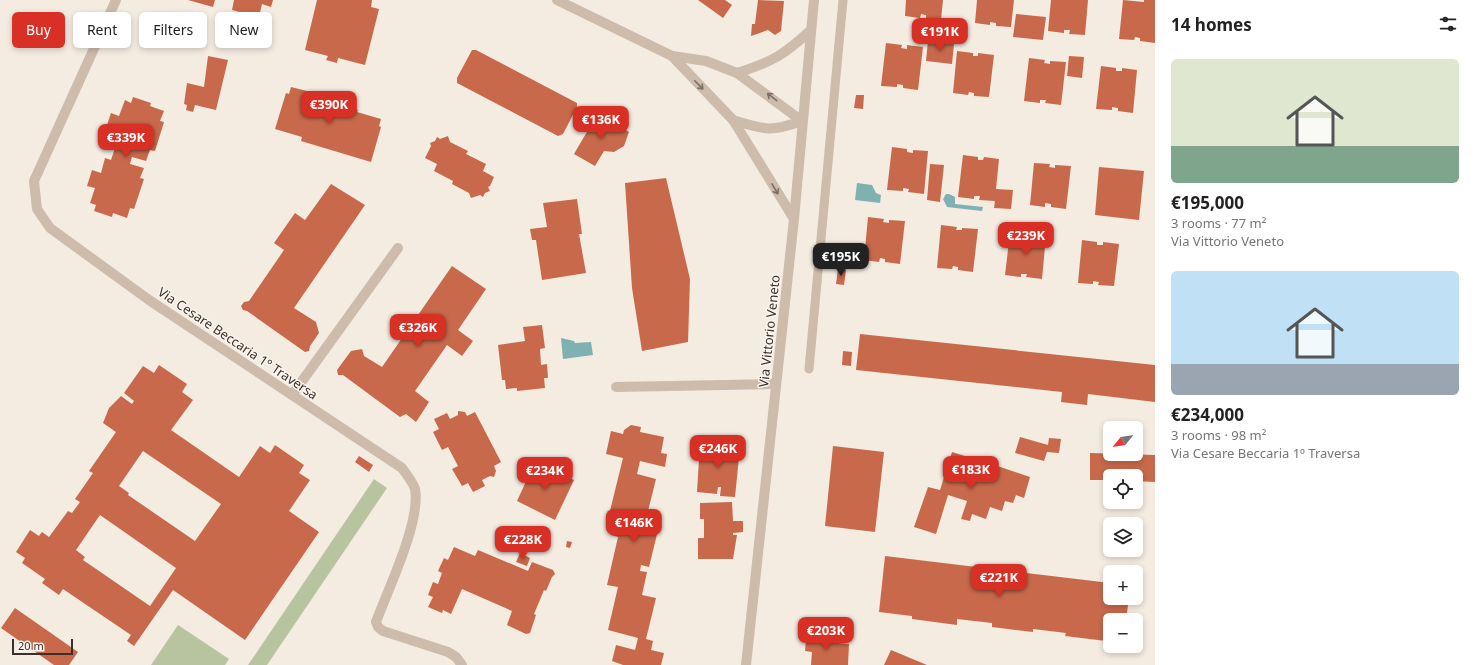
<!DOCTYPE html>
<meta charset="utf-8">
<style>
body{margin:0;font-family:"Noto Sans",sans-serif;background:#f2f2f2;color:#222;height:100vh;display:flex;flex-direction:column;font-size:15px;white-space:nowrap}
*{box-sizing:border-box;margin:0}
p{font-size:13px;color:#767676}
.icon{flex:none;width:22px;height:22px;fill:none;stroke:currentColor;stroke-width:2;stroke-linecap:round;stroke-linejoin:round}
.map{position:relative;flex:1;overflow:hidden}
.panel{display:flex;flex-direction:column;background:#fff;width:320px}
.panel>*{flex:none}
.hud{position:absolute;left:12px;top:12px;width:380px;height:36px;display:flex;gap:8px}
.needle{width:26px;rotate:240deg}
.fabs{position:absolute;left:1103px;top:421px;display:grid;gap:8px}
.fabs a{display:grid;place-items:center;width:40px;height:40px;border-radius:6px;background:#fff;box-shadow:0 2px 6px #0003;font-size:20px}
.scale{position:absolute;left:12px;bottom:10px;width:61px;box-sizing:border-box;padding-left:4px;border:2px solid #3b302b;border-top:0;font-size:11px;line-height:14px;white-space:nowrap;color:#3b302b;-webkit-text-stroke:3px #fbf5ee;paint-order:stroke}
.price{position:absolute;translate:-50% -34px;padding:0 9px;border-radius:8px;background:#d93025;color:#fff;font-size:13px;line-height:26px;filter:drop-shadow(0 1px 2px #0008)}
.price::after{content:'';position:absolute;left:50%;top:24px;width:12px;height:9px;margin-left:-6px;background:inherit;clip-path:polygon(0 0,100% 0,50% 100%)}
.price.selected{background:#222;color:#fff}
ul{padding:0;list-style:none}
li{display:grid;align-content:center;gap:8px;height:212px;padding:0 16px}
li span{display:grid;place-items:center;height:124px;border-radius:6px;color:#555}
li>.icon{margin-inline-start:auto}
span .icon{width:72px;height:72px;fill:#fffc;stroke-width:1}
li b{font-size:17px}
h2{display:flex;justify-content:space-between;align-items:center;height:48px;padding:0 16px;font-size:17px}
.pill{padding:0 14px;border-radius:6px;background:#fff;box-shadow:0 2px 6px #0003;font-size:14px;line-height:36px}
.pill.selected{background:#d93025;color:#fff}
main{display:flex;flex:1;min-height:0}
.map>svg:first-child{display:block}
</style>
<main>
<div class="map">
<svg width="1155" height="665" viewBox="0 0 1155 665">
<rect width="100%" height="100%" fill="#f4ebe1"/>
<g fill="#b8c4a0">
<path d="M374,479L387,488L267,665H248Z"/>
<path d="M178,625L229,659L225,665H151Z"/>
</g>
<g fill="#7fb0b2">
<path d="M857,183L872,185L876,193L881,195L880,203L855,200Z"/>
<path d="M946,194H949L955,197V204L983,207L982,211L947,207L943,199Z"/>
<path d="M561,338L574,341L575,343L591,342L593,355L563,359Z"/>
</g>
<g fill="#c8694b" fill-rule="evenodd">
<path d="M188,0H215L213,7Z"/>
<path d="M234,0H273L271,7L262,4L259,17L232,10Z"/>
<path d="M317,0H372L371,7L379,9L365,65L338,58L337,63L326,60L328,56L305,50Z"/>
<path d="M698,0H725L732,5L723,18Z"/>
<path d="M758,0L784,1L781,31L775,35L768,30L751,36L752,24H755Z"/>
<path d="M906,0H943L941,20L926,18V15L921,14L920,18L905,16Z"/>
<path d="M977,0H1014L1011,27L996,26V23L990,22V25L975,23Z"/>
<path d="M1051,0H1088L1085,35L1069,34L1070,30H1064V33L1048,31Z"/>
<path d="M1123,0L1144,2V0H1155V43L1140,41V38L1135,37L1134,40L1119,39Z"/>
<path d="M1016,14L1046,17L1043,40L1013,37Z"/>
<path d="M928,41L954,44L952,64L926,61Z"/>
<path d="M886,43L902,45L901,48L907,49V45L923,47L918,90L903,88V85L897,84V87L881,86Z"/>
<path d="M472,50H476L577,103V107L563,134L558,136L457,83V78Z"/>
<path d="M957,51L973,53V56H978V53L994,55L989,97L974,96V93L969,92L968,95L953,93Z"/>
<path d="M208,56L228,60L216,110L195,105L193,112L186,110L187,105L184,104L187,83L204,87Z"/>
<path d="M1069,56L1084,57L1082,78L1067,76Z"/>
<path d="M1029,58L1045,60L1044,63L1050,64V61L1066,62L1061,105L1045,103L1046,100H1040V103L1024,101Z"/>
<path d="M1101,66L1116,68V71H1122V68L1137,70L1133,113L1118,111V108L1112,107V110L1096,109Z"/>
<path d="M291,87L315,93L314,97L326,100L324,106L343,111L344,106L358,110L357,112L381,119L379,126L381,127L371,162L301,141L302,137L275,129L286,93L289,94Z"/>
<path d="M856,95H864L863,109L854,108Z"/>
<path d="M133,97L151,103L150,106L164,111L160,121L164,122L155,151L150,150L146,161L132,157L130,164L144,168L140,178L144,179L134,209L130,208L127,218L113,213L112,217L94,211L96,205L90,203L95,188L87,186L92,170L101,173L105,158L111,160L115,148L109,146L114,131L106,128L111,113L119,116L125,100L131,103Z"/>
<path d="M598,113L629,132L624,146L614,152L604,151L595,166L574,154Z"/>
<path d="M448,136L450,142L468,151L466,154L486,164L483,171L494,177L490,186L488,187L490,191L485,193L483,197L480,195L471,198L469,193L452,184L453,181L434,171L437,164L425,158L431,146L430,143L435,141L437,137L440,139Z"/>
<path d="M892,147L907,149V152L913,153V150L928,151L924,194L908,192L909,189L903,188V191L887,190Z"/>
<path d="M963,155L978,157V160H983L984,157L999,159L996,189L1013,190L1011,209L994,208L995,201L979,200L980,196H974V199L958,197Z"/>
<path d="M1034,163L1050,164L1049,167L1055,168V165L1071,166L1066,209L1051,207V204L1045,203V207L1030,205Z"/>
<path d="M930,164L944,165L940,202L927,200Z"/>
<path d="M1099,167L1144,171L1139,220L1095,215Z"/>
<path d="M666,178L690,279L688,342L642,351L632,288L625,183Z"/>
<path d="M331,184L365,205L294,308L316,322L319,333L310,346L309,351L305,352L247,311L243,310L241,306L244,302L249,301L284,250L274,243L295,213L305,220Z"/>
<path d="M577,199L582,234H579L586,273L542,280L536,240H532L530,229L547,227L543,203Z"/>
<path d="M868,217L884,219L883,222L889,223V220L905,221L900,264L885,262V259L880,258L879,262L864,260Z"/>
<path d="M941,225L957,227L956,230H962V228L978,229L973,272L958,270V267L953,266L952,269L937,268Z"/>
<path d="M1010,233L1025,234V237L1031,238V235L1046,236L1042,279L1026,277L1027,274H1021V277L1005,275Z"/>
<path d="M1082,240L1097,242V245H1103V242L1119,244L1114,286L1098,285L1099,282L1093,281V284L1078,283Z"/>
<path d="M452,266L486,289L458,330L473,341L462,356L447,345L415,391L429,402L416,422L406,414L400,417L343,375H338L337,370L351,351L362,349L364,356L382,367Z"/>
<path d="M838,269L846,270L844,285L836,284Z"/>
<path d="M542,325L545,348L540,349L541,365L547,364L548,378H544L545,388L517,391V388L506,389L505,380H502L498,345L525,341L523,327Z"/>
<path d="M860,334L1155,365V402L1088,394L1087,405L1061,402L1062,392L856,370Z"/>
<path d="M843,351L852,352L851,366L842,365Z"/>
<path d="M159,365L187,384L182,392L193,400L171,430L239,477L260,446L270,453L275,445L304,465L299,473L310,480L289,511L319,532L245,640L173,590L134,646L127,641L131,635L63,589L59,595L42,583L45,579L22,563L25,558L16,552L30,530L39,536L42,532L49,537L68,511L72,513L80,502L75,499L93,473L89,471L116,432L103,423L109,408L121,396L132,404L134,401L124,393L143,366L154,373ZM143,451L221,504L195,541L128,495L129,493L119,486ZM100,515L176,568L150,606L83,560L85,557L76,550Z"/>
<path d="M458,411L465,412L467,416L475,412L501,462L494,466L496,471L494,477L490,476L482,480L485,486L473,492L468,483L462,486L452,469L458,466L448,447L442,450L433,432L439,429L434,419L447,413L450,419L458,415Z"/>
<path d="M631,425L641,427L640,432L664,437L661,453L667,454L665,467L640,461L637,474L656,479L645,523L659,526L649,567L641,565L640,571L647,572L642,595L656,598L646,639L653,641L651,650L664,653L661,665H623L612,661L616,645L635,650L638,638L608,630L618,587L607,585L618,537L611,535L616,516L609,515L623,458L606,454L611,431L623,434L624,430Z"/>
<path d="M1020,437L1048,445L1049,438L1061,439L1059,453L1047,452L1044,461L1015,453Z"/>
<path d="M700,443L740,447L735,497L720,496L721,487H718L717,494L697,492Z"/>
<path d="M833,446L884,452L875,532L825,526Z"/>
<path d="M952,452L968,457V456L1030,477L1024,498L1016,495L1013,503L1005,501L1002,511L990,507L986,519L972,514L970,521L961,519L967,501L948,495L936,534L914,527L928,487L940,490Z"/>
<path d="M1090,453L1155,455V482L1136,481V476H1110V480H1090Z"/>
<path d="M359,456L373,465L369,472L355,462Z"/>
<path d="M535,462L574,480L555,520L517,501Z"/>
<path d="M732,502L733,521H743V532L733,533V535H737L733,559H698V538H704V519H700V503Z"/>
<path d="M567,541L572,542L570,548L566,547Z"/>
<path d="M454,547L475,556L478,550L528,571L532,562L553,570L555,574L552,577L546,591L544,590L534,614L536,615L530,633L526,634L507,625L512,611L462,589L451,614L443,610L442,613L428,607L433,597L428,595L433,582L438,584L442,573L438,571L444,558L448,560Z"/>
<path d="M520,553L530,558L527,566L516,562Z"/>
<path d="M885,556L1110,583V598H1129L1126,620H1110V634H1107L1106,641L1065,636L1066,633L1033,629V632L992,627V623L957,619V625L912,619V616L879,612Z"/>
<path d="M15,608L78,652L69,665H54L1,628Z"/>
<path d="M807,628L816,629L815,641L849,644L848,665H811L812,652L805,651Z"/>
<path d="M891,650L927,665H884Z"/>
</g>
<g fill="none" stroke-linecap="round" stroke-linejoin="round">
<path stroke="#cdbbac" stroke-width="9" d="M809,369L843,0"/>
<g stroke="#cdbbac" stroke-width="10">
<path d="M116,0L34,181L37,209L50,228L149,300L402,468C406,474 413,482 415,489C421,522 388,589 376,622L378,627L383,631L448,652L456,657L462,665"/>
<path d="M616,387L776,384"/>
<path d="M292,395L398,248"/>
<path d="M746,665L794,219L814,0"/>
</g>
<g stroke="#cdbbac" stroke-width="10">
<path d="M557,0L672,56L706,61L737,73L802,121"/>
<path d="M672,56L733,120L794,219"/>
<path d="M737,73C772,62 784,55 811,30"/>
<path d="M733,120C765,130 771,132 802,121"/>
</g>
</g>
<defs><path id="oneway-shaft" d="M-6 0H5M1.5-3L5.5 0L1.5 3" fill="none" stroke-width="1.6" stroke-linecap="round" stroke-linejoin="round"/></defs>
<g stroke="#7d6f65">
<use href="#oneway-shaft" transform="translate(699 85) rotate(46)"/>
<use href="#oneway-shaft" transform="translate(772 97) rotate(-142)"/>
<use href="#oneway-shaft" transform="translate(775 189) rotate(59)"/>
</g>
<g text-anchor="middle" dominant-baseline="central" stroke-width="3" stroke-linejoin="round" paint-order="stroke">
<g font-size="13" fill="#3b302b" stroke="#fbf5ee">
<text transform="translate(769 331) rotate(-84)">Via Vittorio Veneto</text>
<text transform="translate(238 343) rotate(34)">Via Cesare Beccaria 1º Traversa</text>
</g>
</g>
</svg>
<div class="fabs">
<a><svg class="needle" viewBox="-14 -14 28 28"><path d="M0-13l5 13h-10z" fill="#e53935"/><path d="M0 13l5-13h-10z" fill="#767676"/></svg></a>
<a><svg class="icon" aria-label="locate" viewBox="0 0 24 24"><circle cx="12" cy="12" r="6"/><path d="M12 2v4M12 18v4M2 12h4M18 12h4"/></svg></a>
<a><svg class="icon" aria-label="layers" viewBox="0 0 24 24"><path d="M12 4l9 5-9 5-9-5zM3 14l9 5 9-5"/></svg></a>
<a>+</a>
<a>−</a>
</div>
<div class="scale">20 m</div>
<b class="price" style="left:940px;top:52px">€191K</b>
<b class="price" style="left:329px;top:125px">€390K</b>
<b class="price" style="left:601px;top:140px">€136K</b>
<b class="price" style="left:126px;top:158px">€339K</b>
<b class="price" style="left:1026px;top:256px">€239K</b>
<b class="price selected" style="left:841px;top:277px">€195K</b>
<b class="price" style="left:418px;top:348px">€326K</b>
<b class="price" style="left:718px;top:469px">€246K</b>
<b class="price" style="left:971px;top:490px">€183K</b>
<b class="price" style="left:545px;top:491px">€234K</b>
<b class="price" style="left:634px;top:543px">€146K</b>
<b class="price" style="left:523px;top:560px">€228K</b>
<b class="price" style="left:999px;top:598px">€221K</b>
<b class="price" style="left:826px;top:651px">€203K</b>
<div class="hud">
<a class="pill selected">Buy</a>
<a class="pill">Rent</a>
<a class="pill">Filters</a>
<a class="pill">New</a>
</div>
</div>
<section class="panel">
<h2>14 homes<svg class="icon" aria-label="filters" viewBox="0 0 24 24"><path d="M4 7h16M4 17h16"/><circle cx="9" cy="7" r="2"/><circle cx="15" cy="17" r="2"/></svg></h2>
<ul>
<li><span style="background:linear-gradient(#dfe7d0 70%,#7fa58c 0)"><svg class="icon" aria-label="home" viewBox="0 0 24 24"><path d="M3 11l9-7 9 7M6 9v11h12V9"/></svg></span><div><b>€195,000</b><p>3 rooms · 77 m²</p><p>Via Vittorio Veneto</p></div></li>
<li><span style="background:linear-gradient(#bfe0f5 75%,#9aa5b1 0)"><svg class="icon" aria-label="home" viewBox="0 0 24 24"><path d="M3 11l9-7 9 7M6 9v11h12V9"/></svg></span><div><b>€234,000</b><p>3 rooms · 98 m²</p><p>Via Cesare Beccaria 1º Traversa</p></div></li>
</ul>
</section>
</main>
